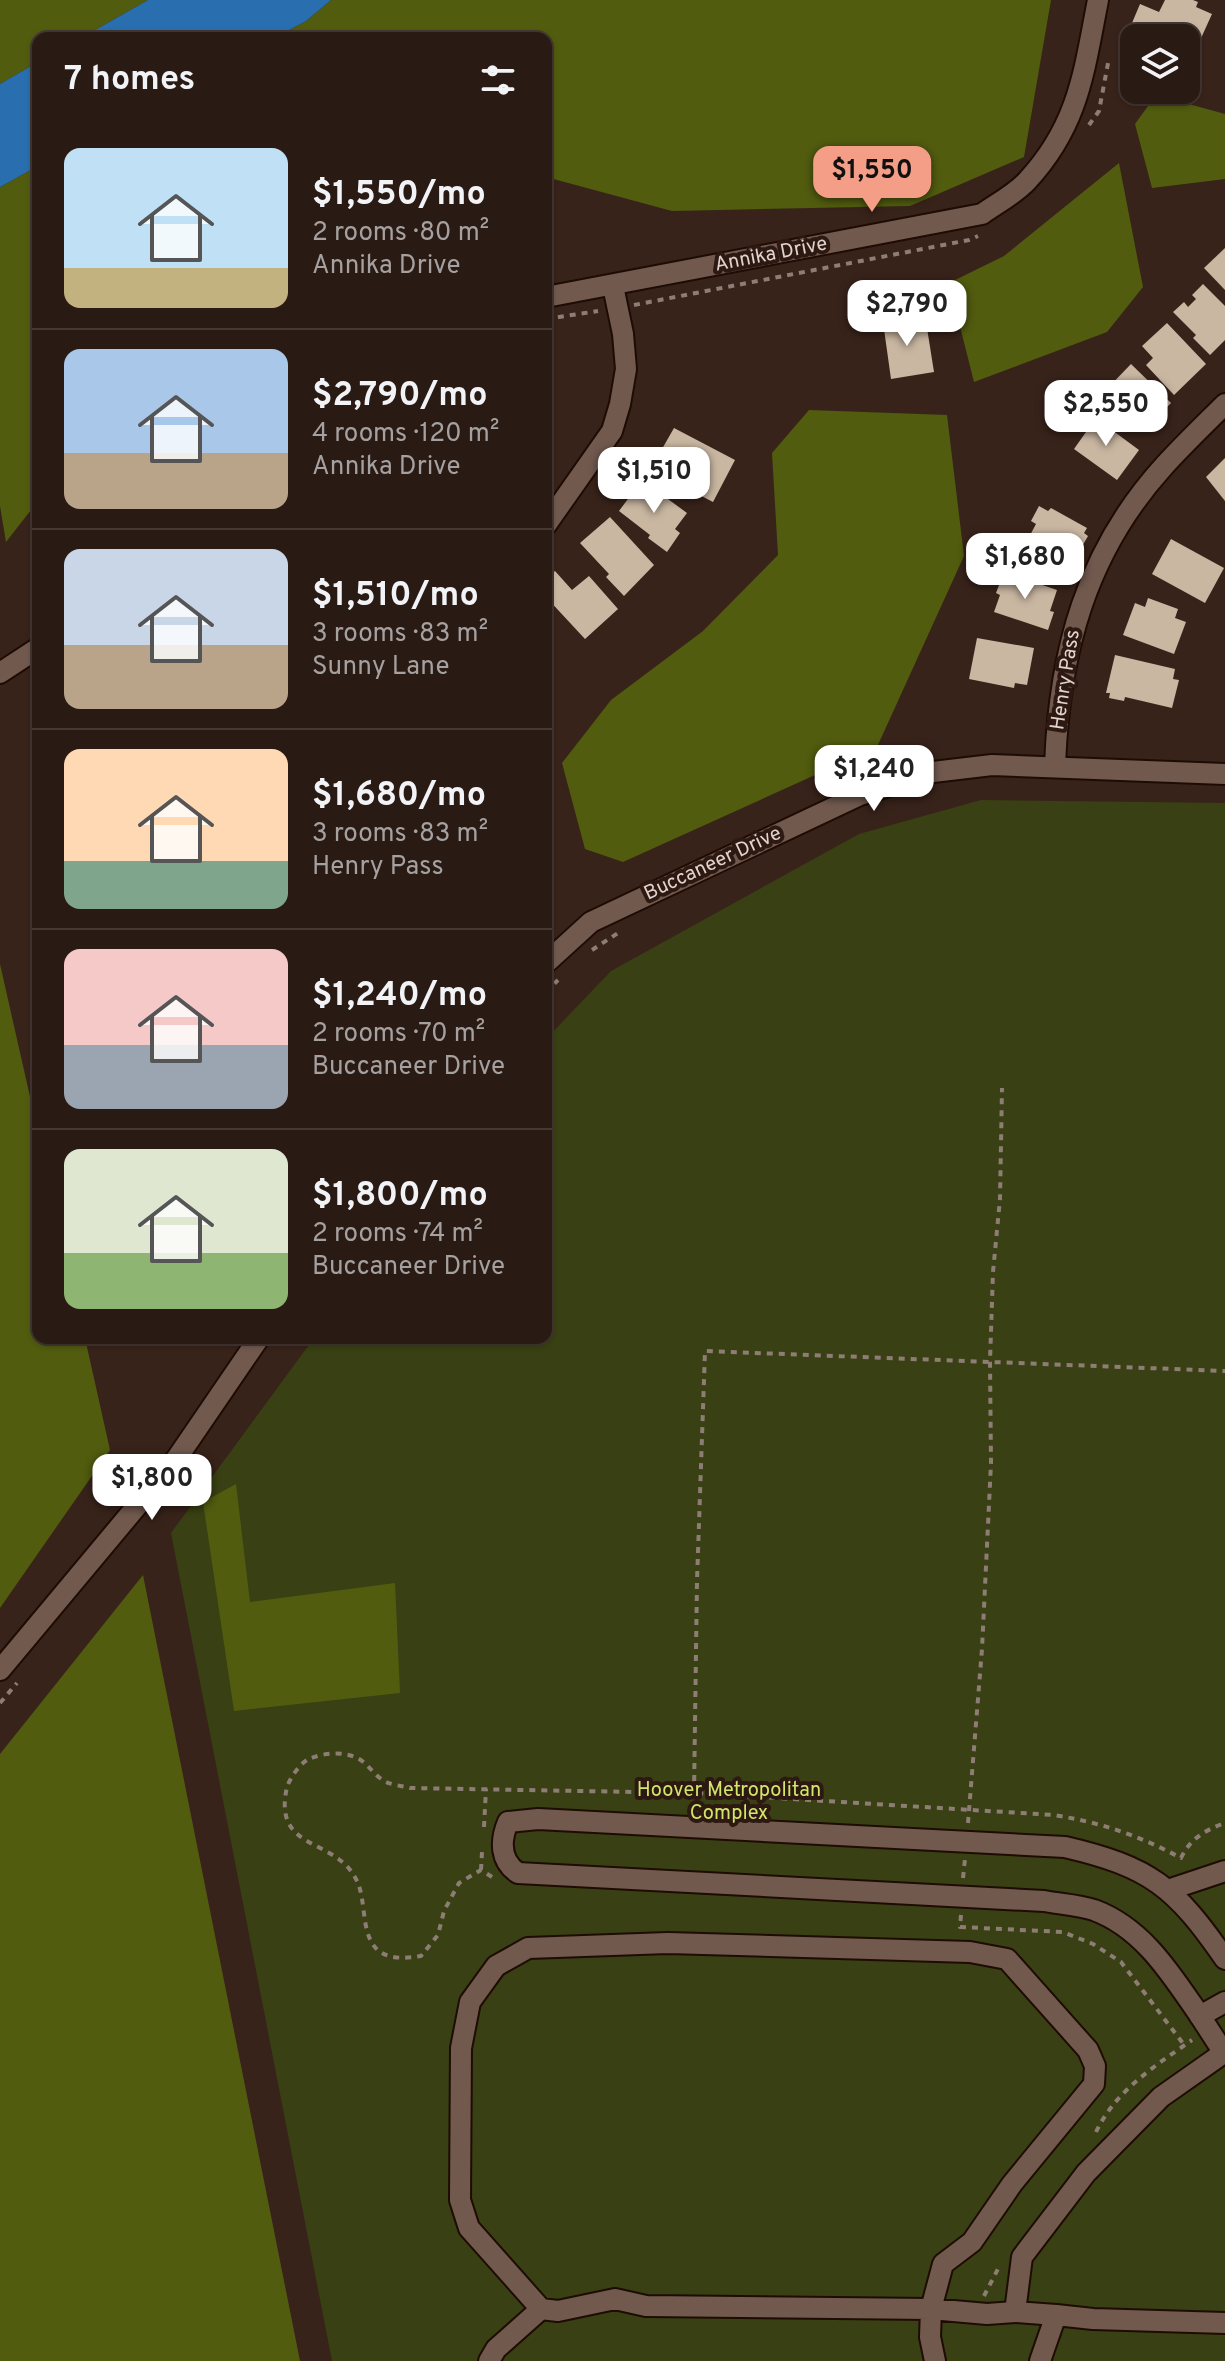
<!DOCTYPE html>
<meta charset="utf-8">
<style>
body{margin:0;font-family:Overpass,sans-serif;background:#32231d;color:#f1f3f6;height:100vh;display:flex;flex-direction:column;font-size:30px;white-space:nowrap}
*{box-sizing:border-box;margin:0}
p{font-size:26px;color:#a5a1a0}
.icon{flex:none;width:44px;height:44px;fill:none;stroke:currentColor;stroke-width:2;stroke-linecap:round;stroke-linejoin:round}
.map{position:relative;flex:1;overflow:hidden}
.side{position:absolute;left:32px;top:32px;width:520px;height:1312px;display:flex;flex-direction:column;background:#2a1a14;border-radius:16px;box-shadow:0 2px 6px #0004,0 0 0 2px #463834}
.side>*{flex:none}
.tools{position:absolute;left:1120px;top:24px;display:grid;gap:16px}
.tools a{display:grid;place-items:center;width:80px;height:80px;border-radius:16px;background:#2a1a14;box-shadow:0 2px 6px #0004,0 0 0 2px #463834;font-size:40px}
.price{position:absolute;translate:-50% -68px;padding:0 18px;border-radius:16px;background:#fff;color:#222;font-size:26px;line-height:52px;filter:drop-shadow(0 2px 4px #0008)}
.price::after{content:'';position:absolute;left:50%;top:48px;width:24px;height:18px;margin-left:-12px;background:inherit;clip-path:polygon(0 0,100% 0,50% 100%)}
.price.on{background:#f49e87;color:#111}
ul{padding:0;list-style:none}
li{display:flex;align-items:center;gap:24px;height:200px;padding:0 32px}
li+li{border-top:2px solid #463834}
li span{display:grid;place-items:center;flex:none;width:224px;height:160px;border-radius:16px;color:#555}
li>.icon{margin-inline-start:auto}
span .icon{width:96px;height:96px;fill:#fffc;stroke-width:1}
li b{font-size:34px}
h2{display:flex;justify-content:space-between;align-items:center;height:96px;padding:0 32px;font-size:34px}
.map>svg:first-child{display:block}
</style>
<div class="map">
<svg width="1225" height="2361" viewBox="0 0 1225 2361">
<rect width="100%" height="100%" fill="#38231a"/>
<path fill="#394013" d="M981,800L1225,803V2361H332L171,1533L314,1338H546V1039L611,971L859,834Z"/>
<g fill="#515c0f">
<path d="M0,0H148L81,38H38V62L0,84Z"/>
<path d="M331,0H1051L1024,157L910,206L672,211L546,177V38H274L306,21Z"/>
<path d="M1156,95L1225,114V179L1152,188L1135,124Z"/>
<path d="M1119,163L1143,287L1107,332L974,382L949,283L1004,256Z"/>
<path d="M38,166V501L6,542L0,506V187Z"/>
<path d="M809,410L947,415L964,556L877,747L623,862L585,849L562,763L611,700L703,631L778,555L772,453Z"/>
<path d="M0,964L38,1132V1338H85L110,1450L0,1608Z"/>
<path d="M236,1484L250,1602L395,1583L400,1693L234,1711L203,1502Z"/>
<path d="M143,1575L300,2361H0V1754Z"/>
</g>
<g fill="#296eae">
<path d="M148,0H331L306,21L274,38H81Z"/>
<path d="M38,62V166L0,187V84Z"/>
</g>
<g fill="#c9b7a2">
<path d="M1165,0H1193L1198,2L1196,7L1212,14L1197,47L1186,42V38H1166L1132,23L1140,4L1159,12Z"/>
<path d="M1225,248V290L1204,268Z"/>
<path d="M1203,284L1225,306V340L1210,355L1193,338L1196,335L1173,312L1184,302L1188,307L1196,299L1192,295Z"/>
<path d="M902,309L906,331L927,328L934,372L891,379L883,322H888L886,311Z"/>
<path d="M1167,323L1206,364L1174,395L1146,365L1153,358L1142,346Z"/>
<path d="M1131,364L1171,403L1144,431L1104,392Z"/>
<path d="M1093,416L1139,450L1117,480L1074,449L1086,432L1083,430Z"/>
<path d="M674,428L735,460L713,502L669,479L680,459L662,449Z"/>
<path d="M1225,458V501L1206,477Z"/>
<path d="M642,480L687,513L675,529L680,533L667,552L648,538L650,535L619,511Z"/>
<path d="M1039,506L1048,511L1051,508L1087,528L1084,533L1088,536L1072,564L1028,539L1036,524L1031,521Z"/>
<path d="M610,517L654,565L624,596L606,577L609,574L580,543Z"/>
<path d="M1171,539L1224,568L1205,603L1152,574Z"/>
<path d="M555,571L572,590L589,576L618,609L585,639L546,597V579Z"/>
<path d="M1004,572L1057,590L1050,611L1054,612L1048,630L994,612L1000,595L996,593Z"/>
<path d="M1148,598L1178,609L1175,618L1186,622L1174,654L1123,635L1135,603L1145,607Z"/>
<path d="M977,638L1034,648L1027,685L1015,683L1014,688L969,679Z"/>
<path d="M1115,655L1175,669L1173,679L1179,680L1172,708L1125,697L1124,701L1109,698L1110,693H1106Z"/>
</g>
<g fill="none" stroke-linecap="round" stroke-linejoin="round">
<g stroke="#1e0c04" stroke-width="24">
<g id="minor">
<path d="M546,297L982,214C996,204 1015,194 1027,181C1079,125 1084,71 1098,0"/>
<path d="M546,525L612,431L620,404L626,369L623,334L613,286"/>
<path d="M0,673L38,648"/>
<path d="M1055,766C1059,652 1086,552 1164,466C1184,444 1205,424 1225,404"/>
<path d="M546,963L591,922L860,795L933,772L992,765L1225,774"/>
<path d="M0,1670L177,1458L259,1338"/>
<path d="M1168,1890L1225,1871"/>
<path d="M1200,2016C1171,1974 1143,1928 1094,1910C1078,1905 1060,1904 1044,1901L518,1873C500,1861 500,1841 508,1822L538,1819L1065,1847C1151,1867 1175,1887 1225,1959"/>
<path d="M1224,2053L1200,2016L1225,2002"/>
<path d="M1056,2315L1015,2312L1022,2257L1086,2173L1161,2097L1225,2052"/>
<path d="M489,2361L496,2349L541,2309"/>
<path d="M935,2361L930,2337L931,2309L646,2306L615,2299L558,2311L541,2309L469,2228L460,2200L461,2048L470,2002L496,1966L528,1948L668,1943L970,1952L1007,1959L1088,2050L1095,2066L1094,2084L1012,2184L972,2242L943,2264L931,2309L987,2314L1015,2312"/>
<path d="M1040,2361L1056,2315L1093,2319L1225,2323"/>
</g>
</g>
<g stroke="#8e7d75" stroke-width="4" stroke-dasharray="6 6" stroke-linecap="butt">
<path d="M1089,125L1099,111L1109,58"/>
<path d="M634,305L969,240L978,236"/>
<path d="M546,319L598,311"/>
<path d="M546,551L553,544"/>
<path d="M592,950L618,933"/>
<path d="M546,992L558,980"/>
<path d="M0,1703L17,1683"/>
<path d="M694,1793L697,1581L705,1351L1225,1371"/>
<path d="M968,1823L982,1649L991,1463L990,1361L993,1272L1000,1199L1002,1088"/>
<path d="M484,1827L486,1789"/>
<path d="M481,1870L482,1852"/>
<path d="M492,1877L481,1870L459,1883L444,1911L438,1935L421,1956C407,1958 391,1960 379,1951C360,1936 367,1902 357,1881C336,1836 272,1853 287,1787C290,1778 300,1763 309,1759C322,1753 344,1751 357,1758C368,1763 375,1777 386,1782C393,1785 402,1786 410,1788L694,1793L1054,1815C1102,1823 1138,1835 1181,1858C1190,1839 1205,1830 1225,1823"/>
<path d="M963,1878L965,1859"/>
<path d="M961,1915L960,1927L1063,1932L1093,1944L1121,1962L1185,2046"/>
<path d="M1096,2132C1116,2090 1155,2066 1192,2040"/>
<path d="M984,2296L1000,2265"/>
</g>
<use href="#minor" stroke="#71594e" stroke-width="20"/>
</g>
<g text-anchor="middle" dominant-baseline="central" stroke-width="8" stroke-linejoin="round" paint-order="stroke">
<g font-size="20" fill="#e1d3cd" stroke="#2d1911">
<text transform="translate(771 255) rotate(-11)">Annika Drive</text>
<text transform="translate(1066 680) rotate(-81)">Henry Pass</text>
<text transform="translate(713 864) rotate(-25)">Buccaneer Drive</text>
</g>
<g font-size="20" fill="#d1e66a" stroke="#2d1911">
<text x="729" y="1791">Hoover Metropolitan<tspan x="729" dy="23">Complex</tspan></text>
</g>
</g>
</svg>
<div class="tools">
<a><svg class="icon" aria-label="layers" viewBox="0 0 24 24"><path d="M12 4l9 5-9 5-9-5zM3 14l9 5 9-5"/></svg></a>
</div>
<b class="price on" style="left:872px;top:214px">$1,550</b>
<b class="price" style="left:907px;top:348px">$2,790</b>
<b class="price" style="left:1106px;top:448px">$2,550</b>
<b class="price" style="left:654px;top:515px">$1,510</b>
<b class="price" style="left:1025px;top:601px">$1,680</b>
<b class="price" style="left:874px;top:813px">$1,240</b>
<b class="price" style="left:152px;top:1522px">$1,800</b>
<section class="side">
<h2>7 homes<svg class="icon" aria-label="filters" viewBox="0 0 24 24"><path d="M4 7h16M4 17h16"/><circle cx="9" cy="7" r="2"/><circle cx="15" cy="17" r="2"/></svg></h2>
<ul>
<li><span style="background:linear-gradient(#bfe0f5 75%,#c2b280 0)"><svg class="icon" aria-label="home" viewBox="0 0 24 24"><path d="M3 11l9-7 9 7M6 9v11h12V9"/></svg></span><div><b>$1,550/mo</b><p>2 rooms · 80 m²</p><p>Annika Drive</p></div></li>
<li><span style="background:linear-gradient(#a9c7e8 65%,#b9a48a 0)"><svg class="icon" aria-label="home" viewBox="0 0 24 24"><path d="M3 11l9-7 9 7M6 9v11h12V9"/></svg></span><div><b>$2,790/mo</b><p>4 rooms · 120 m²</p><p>Annika Drive</p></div></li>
<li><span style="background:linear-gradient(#c9d6e8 60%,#b9a48a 0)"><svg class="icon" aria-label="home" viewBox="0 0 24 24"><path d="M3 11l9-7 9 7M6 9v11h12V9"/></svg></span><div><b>$1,510/mo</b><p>3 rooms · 83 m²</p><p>Sunny Lane</p></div></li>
<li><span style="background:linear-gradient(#ffd9b3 70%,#7fa58c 0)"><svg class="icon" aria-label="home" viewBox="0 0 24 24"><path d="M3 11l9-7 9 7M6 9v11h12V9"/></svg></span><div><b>$1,680/mo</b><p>3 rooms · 83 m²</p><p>Henry Pass</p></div></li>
<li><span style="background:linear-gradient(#f6c9c9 60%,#9aa5b1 0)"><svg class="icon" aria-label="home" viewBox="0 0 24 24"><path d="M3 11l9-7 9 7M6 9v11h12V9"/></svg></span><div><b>$1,240/mo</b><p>2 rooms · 70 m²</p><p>Buccaneer Drive</p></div></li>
<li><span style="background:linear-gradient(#dfe7d0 65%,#8fb573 0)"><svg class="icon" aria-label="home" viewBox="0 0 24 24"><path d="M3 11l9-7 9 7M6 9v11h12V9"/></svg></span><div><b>$1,800/mo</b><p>2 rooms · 74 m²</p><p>Buccaneer Drive</p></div></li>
</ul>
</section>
</div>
